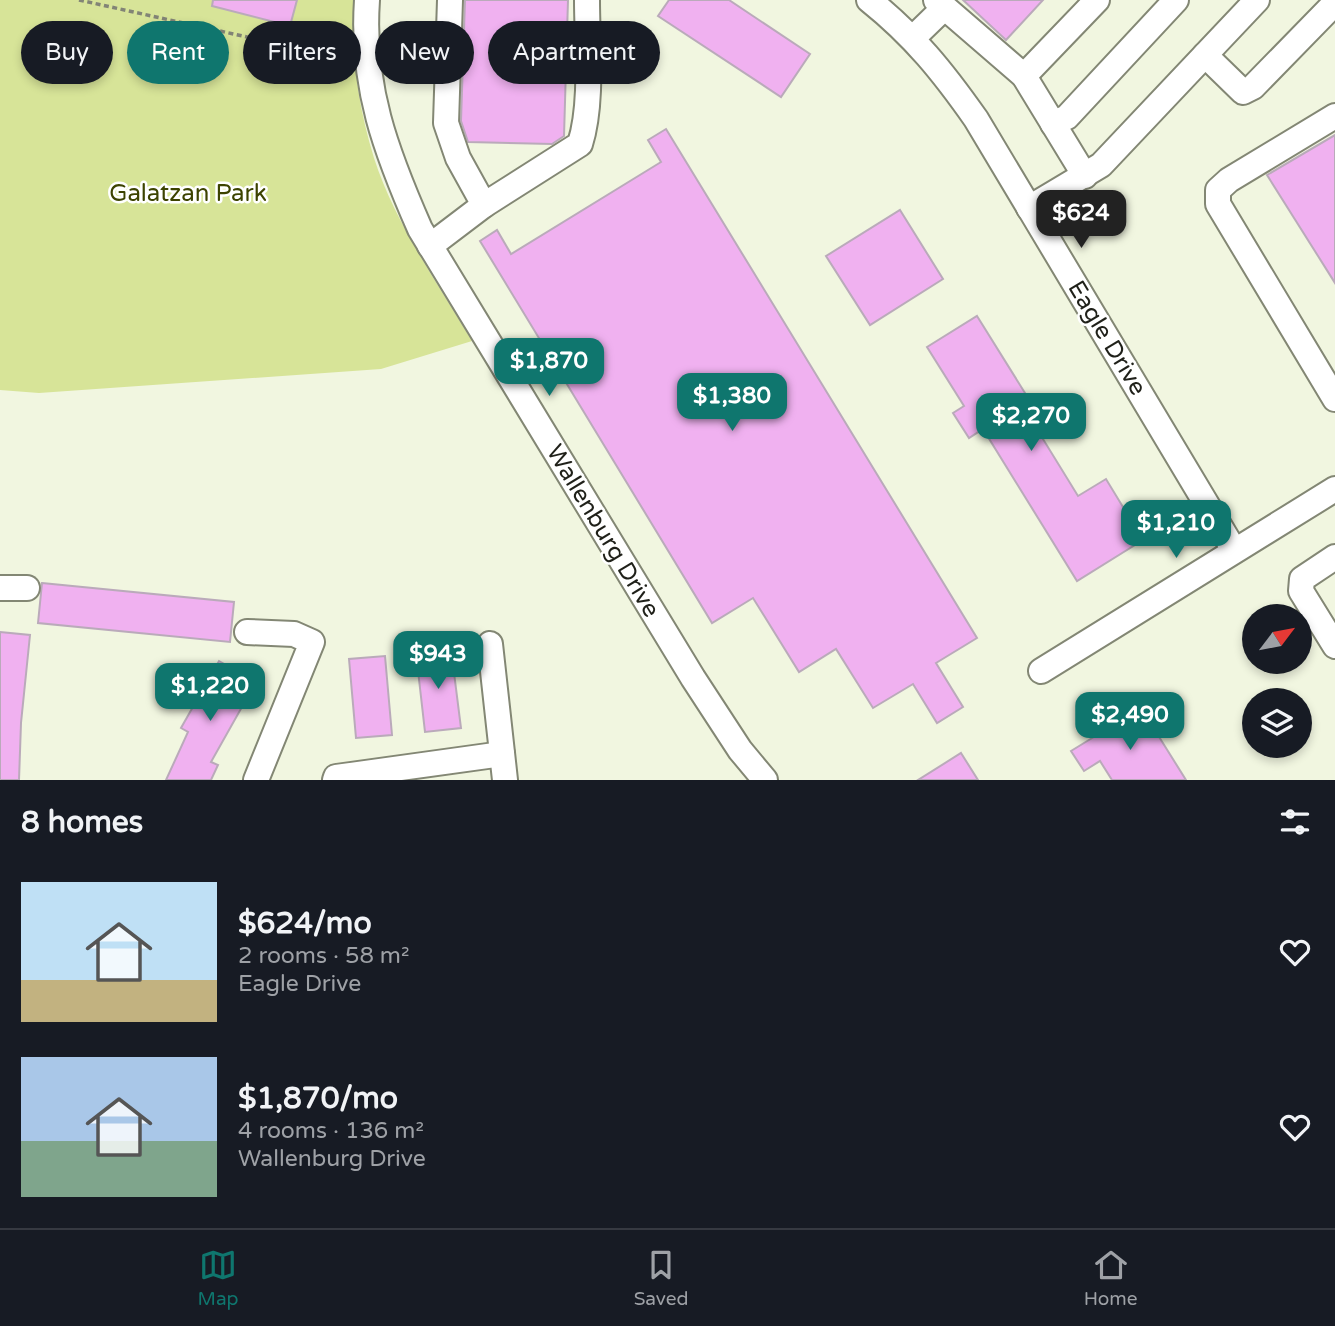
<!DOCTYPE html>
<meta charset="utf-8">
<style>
body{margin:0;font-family:"Varela Round",sans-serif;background:#20242c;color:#f1f3f6;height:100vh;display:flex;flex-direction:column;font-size:26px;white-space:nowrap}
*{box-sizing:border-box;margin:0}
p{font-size:23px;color:#9ea1a6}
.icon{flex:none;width:38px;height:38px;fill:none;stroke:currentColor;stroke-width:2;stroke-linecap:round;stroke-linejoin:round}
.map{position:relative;height:780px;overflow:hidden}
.side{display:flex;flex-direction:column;background:#171b24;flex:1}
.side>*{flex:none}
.guide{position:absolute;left:21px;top:21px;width:700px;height:63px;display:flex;gap:14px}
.needle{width:46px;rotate:58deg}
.tools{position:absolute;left:1242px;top:604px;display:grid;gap:14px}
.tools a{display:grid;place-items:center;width:70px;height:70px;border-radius:50%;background:#171b24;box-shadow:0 4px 10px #0003;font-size:35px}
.price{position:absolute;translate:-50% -60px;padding:0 16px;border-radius:14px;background:#0f766e;color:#fff;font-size:23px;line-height:46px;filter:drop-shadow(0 2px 4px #0008)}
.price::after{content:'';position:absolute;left:50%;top:42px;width:21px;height:16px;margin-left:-10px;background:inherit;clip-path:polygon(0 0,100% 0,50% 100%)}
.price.on{background:#222;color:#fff}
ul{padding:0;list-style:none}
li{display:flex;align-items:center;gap:21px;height:175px;padding:0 21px}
li span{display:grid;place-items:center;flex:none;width:196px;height:140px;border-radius:0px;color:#555}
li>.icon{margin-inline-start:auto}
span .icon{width:84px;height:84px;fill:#fffc;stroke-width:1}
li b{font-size:30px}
h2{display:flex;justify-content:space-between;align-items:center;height:84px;padding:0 21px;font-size:30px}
.chip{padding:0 24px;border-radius:32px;background:#171b24;box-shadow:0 4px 10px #0003;font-size:24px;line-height:63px}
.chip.on{background:#0f766e;color:#fff}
.menu{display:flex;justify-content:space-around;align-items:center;height:98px;border-top:2px solid #363941;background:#171b24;font-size:19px;color:#9ea1a6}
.menu a{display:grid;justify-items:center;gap:4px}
.menu .on{color:#0f766e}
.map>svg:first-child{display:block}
</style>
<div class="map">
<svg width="1335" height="780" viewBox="0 0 1335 780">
<rect width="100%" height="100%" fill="#f1f6e0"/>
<path fill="#d7e498" d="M0,0H354C351,53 358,107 374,158C395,223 437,282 472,341L381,369L39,393L0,390Z"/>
<g fill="#f0b1f0" stroke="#baaaba" stroke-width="2">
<path d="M213,0H297L290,26L212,6Z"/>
<path d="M465,0H568L564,136L552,144L468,142L461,121Z"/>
<path d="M669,0H729L810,54L781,97L658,16Z"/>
<path d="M963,0H1043L1006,40Z"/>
<path d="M666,129L977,638L936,663L963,707L937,723L913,684L873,708L836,649L799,672L753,598L712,623L480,241L497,230L511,254L661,162L648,140Z"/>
<path d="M1335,135V283L1267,175Z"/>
<path d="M900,210L943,279L870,325L826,256Z"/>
<path d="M977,316L1030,401L1022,405L1078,496L1106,479L1143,540L1077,581L983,429L969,438L953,413L964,406L927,347Z"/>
<path d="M42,583L234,602L230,642L38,623Z"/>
<path d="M0,632L30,635L21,723L19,780H0Z"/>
<path d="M451,649L461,728L425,732L416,653Z"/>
<path d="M385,656L392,735L356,738L349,659Z"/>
<path d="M219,661L256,682L211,762L218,765L211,780H166L188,732L181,728Z"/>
<path d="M1141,708L1186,780H1112L1100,761L1084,771L1071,751Z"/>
<path d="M961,753L978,780H918Z"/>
</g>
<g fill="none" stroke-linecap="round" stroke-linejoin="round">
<g stroke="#838774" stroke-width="28">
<g id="minor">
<path d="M367,0C361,86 386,152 420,229L693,678L740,750L765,780"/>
<path d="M869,0C914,36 943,72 976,119L1234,550"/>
<path d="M936,0L1024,76L1085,176"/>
<path d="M913,38L944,8"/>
<path d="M1205,55L1243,92L1253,87L1335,3"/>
<path d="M1024,76L1097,0"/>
<path d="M1335,116L1229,180L1218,190V204L1335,399"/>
<path d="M1053,124L1067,117L1176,0"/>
<path d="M484,205L580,144C593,103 587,44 587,0"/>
<path d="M1029,208L1101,165L1257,0"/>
<path d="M430,246L484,205L458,158L446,123L450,0"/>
<path d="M1335,557L1302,579L1301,591L1335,646"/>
<path d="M0,588H27"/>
<path d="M247,632L294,634L312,642L256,780"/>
<path d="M490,644L505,780"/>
<path d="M1041,671L1335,489"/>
<path d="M335,780L336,777L502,754"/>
</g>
</g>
<path stroke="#828476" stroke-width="3.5" stroke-dasharray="5 3.5" stroke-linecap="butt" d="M79,0L347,59"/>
<use href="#minor" stroke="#fff" stroke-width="24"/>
</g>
<g text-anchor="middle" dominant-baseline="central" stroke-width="5" stroke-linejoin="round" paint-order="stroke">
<g font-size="24" fill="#3c4300" stroke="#fff">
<text x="188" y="193">Galatzan Park</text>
</g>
<g font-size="24" fill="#1f2019" stroke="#fff">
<text transform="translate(1107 338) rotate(59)">Eagle Drive</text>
<text transform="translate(603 531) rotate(59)">Wallenburg Drive</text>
</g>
</g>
</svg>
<div class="tools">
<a><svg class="needle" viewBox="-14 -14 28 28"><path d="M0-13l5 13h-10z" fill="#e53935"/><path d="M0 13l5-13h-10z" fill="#9ea1a6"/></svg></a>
<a><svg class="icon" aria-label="layers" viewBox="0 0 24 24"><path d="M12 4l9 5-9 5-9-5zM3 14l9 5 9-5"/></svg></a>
</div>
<b class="price on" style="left:1081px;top:250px">$624</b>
<b class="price" style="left:549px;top:398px">$1,870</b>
<b class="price" style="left:732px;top:433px">$1,380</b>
<b class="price" style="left:1031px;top:453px">$2,270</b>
<b class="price" style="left:1176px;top:560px">$1,210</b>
<b class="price" style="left:438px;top:691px">$943</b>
<b class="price" style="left:210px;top:723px">$1,220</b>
<b class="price" style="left:1130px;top:752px">$2,490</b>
<div class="guide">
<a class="chip">Buy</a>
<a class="chip on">Rent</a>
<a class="chip">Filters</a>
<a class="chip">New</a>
<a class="chip">Apartment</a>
</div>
</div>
<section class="side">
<h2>8 homes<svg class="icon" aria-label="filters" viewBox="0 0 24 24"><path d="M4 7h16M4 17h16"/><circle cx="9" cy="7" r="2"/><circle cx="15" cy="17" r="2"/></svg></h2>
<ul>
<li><span style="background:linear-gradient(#bfe0f5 70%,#c2b280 0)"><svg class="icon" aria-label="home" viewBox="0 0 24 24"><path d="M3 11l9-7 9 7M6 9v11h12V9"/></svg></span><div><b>$624/mo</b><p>2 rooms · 58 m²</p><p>Eagle Drive</p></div><svg class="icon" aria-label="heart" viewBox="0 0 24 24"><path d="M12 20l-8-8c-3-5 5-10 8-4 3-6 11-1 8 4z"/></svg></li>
<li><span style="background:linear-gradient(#a9c7e8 60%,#7fa58c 0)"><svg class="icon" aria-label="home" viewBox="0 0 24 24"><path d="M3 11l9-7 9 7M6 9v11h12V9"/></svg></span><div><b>$1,870/mo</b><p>4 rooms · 136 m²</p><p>Wallenburg Drive</p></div><svg class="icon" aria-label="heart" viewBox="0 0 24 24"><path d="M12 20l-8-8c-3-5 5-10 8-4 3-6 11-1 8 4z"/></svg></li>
</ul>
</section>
<nav class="menu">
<a class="on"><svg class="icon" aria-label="map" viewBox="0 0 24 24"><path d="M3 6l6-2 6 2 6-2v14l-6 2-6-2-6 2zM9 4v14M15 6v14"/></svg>Map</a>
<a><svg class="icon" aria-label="saved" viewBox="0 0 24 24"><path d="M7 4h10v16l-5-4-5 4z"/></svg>Saved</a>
<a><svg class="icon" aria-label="home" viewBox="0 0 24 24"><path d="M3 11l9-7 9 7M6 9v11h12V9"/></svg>Home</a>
</nav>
